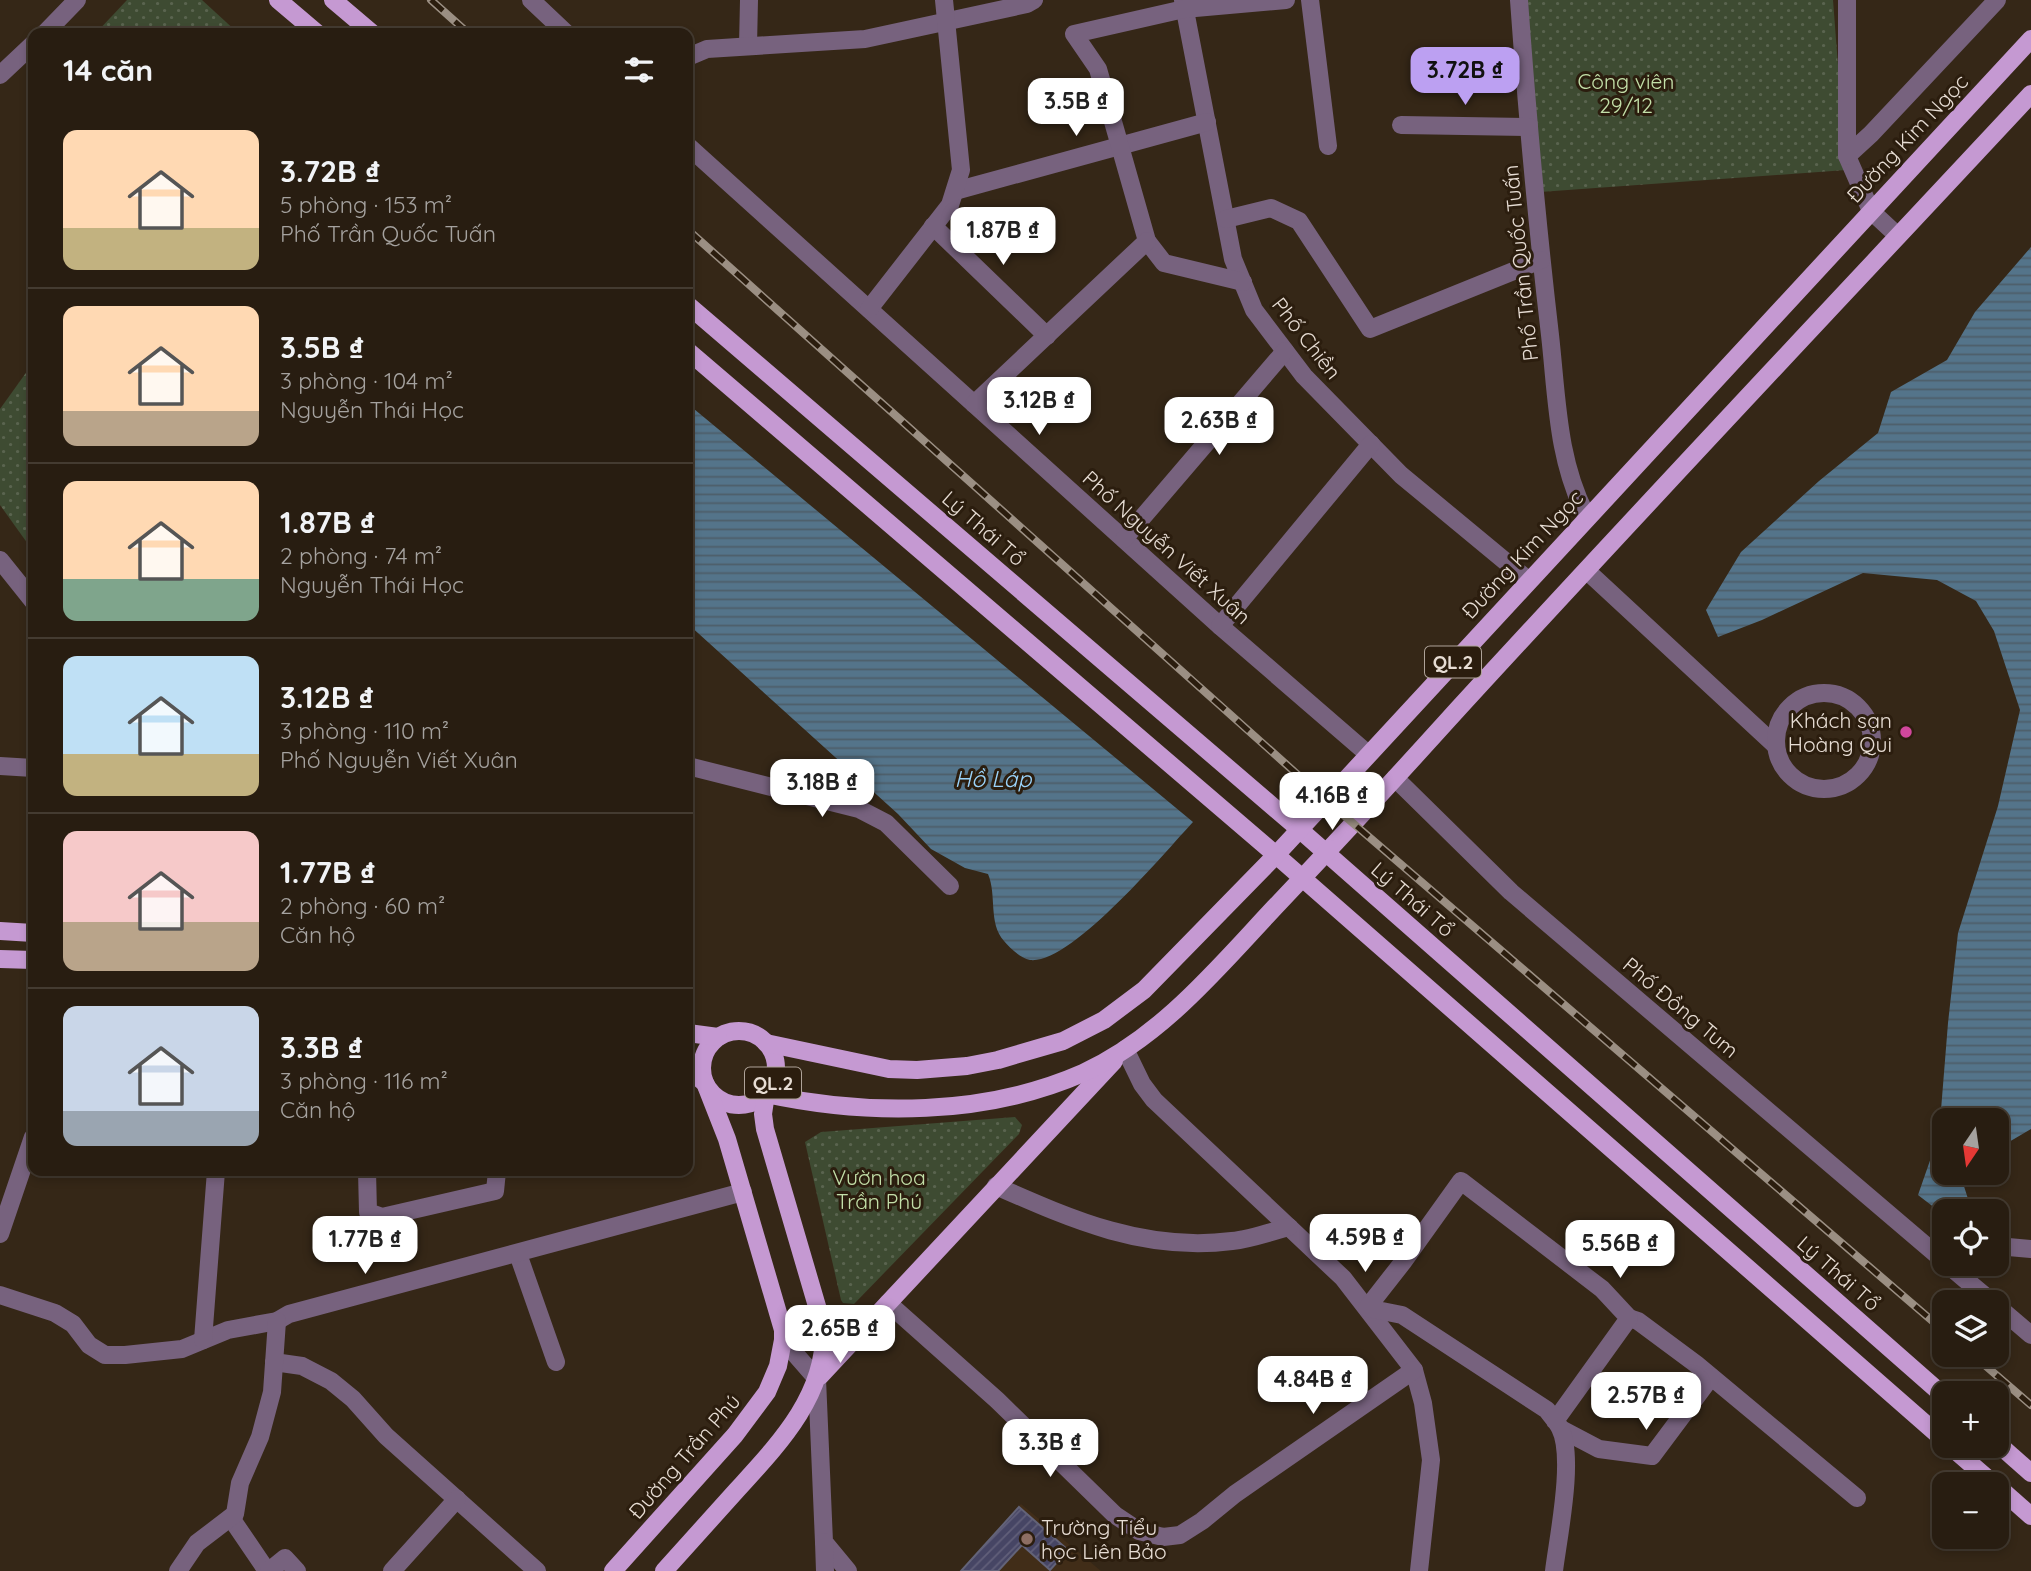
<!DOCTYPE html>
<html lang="vi">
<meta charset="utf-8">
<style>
body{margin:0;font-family:Quicksand,sans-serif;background:#342a1f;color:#f1f3f6;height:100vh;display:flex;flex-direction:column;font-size:26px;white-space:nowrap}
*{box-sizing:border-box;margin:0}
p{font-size:23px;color:#a5a29f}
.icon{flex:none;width:38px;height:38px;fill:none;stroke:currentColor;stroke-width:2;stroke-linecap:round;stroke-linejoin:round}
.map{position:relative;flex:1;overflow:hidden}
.sheet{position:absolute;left:28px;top:28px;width:665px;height:1148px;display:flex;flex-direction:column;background:#281d11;border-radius:14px;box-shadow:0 4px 10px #0003,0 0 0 2px #443b31}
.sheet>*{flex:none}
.needle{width:46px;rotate:193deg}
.tools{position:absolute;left:1932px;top:1108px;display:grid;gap:14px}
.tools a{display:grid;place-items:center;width:77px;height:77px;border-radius:14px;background:#281d11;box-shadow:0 4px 10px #0003,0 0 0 2px #443b31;font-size:35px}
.price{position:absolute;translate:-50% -60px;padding:0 16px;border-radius:14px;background:#fff;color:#222;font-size:23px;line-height:46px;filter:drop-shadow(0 2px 4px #0008)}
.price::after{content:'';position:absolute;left:50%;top:42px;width:21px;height:16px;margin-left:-10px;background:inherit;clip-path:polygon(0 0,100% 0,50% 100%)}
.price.on{background:#bca0f2;color:#111}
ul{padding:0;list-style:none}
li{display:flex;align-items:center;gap:21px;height:175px;padding:0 35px}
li+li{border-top:2px solid #443b31}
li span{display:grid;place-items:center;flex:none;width:196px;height:140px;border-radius:14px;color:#555}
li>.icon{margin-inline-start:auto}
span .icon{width:84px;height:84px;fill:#fffc;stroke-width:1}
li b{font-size:30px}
h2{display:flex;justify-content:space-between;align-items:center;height:84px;padding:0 35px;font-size:30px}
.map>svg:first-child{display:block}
</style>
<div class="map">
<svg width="2031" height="1571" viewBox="0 0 2031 1571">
<defs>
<pattern id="park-dots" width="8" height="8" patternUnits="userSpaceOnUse" patternTransform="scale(1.75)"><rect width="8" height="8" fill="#3e4b32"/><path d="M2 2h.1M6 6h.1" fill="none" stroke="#5a644f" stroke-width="1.8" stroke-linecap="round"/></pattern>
<pattern id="water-rules" width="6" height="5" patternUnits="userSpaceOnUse" patternTransform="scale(1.75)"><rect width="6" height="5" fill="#54748a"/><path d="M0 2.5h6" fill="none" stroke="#4d5e69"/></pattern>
<pattern id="building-hatch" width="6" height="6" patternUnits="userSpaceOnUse" patternTransform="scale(1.75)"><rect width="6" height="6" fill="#464564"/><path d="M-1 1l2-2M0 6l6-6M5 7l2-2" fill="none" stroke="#615f79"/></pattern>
</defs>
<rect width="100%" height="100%" fill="#352717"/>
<path fill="#412d18" d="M1021,1504L1101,1571H961Z"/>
<g fill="url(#park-dots)">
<path d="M127,0H202L238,33H96Z"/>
<path d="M1525,0H1833L1846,170L1540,192Z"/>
<path d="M33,363V551L0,505V409Z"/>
<path d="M1015,1117L1022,1125L1019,1134L854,1304L843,1303L841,1300L805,1142L821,1132Z"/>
</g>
<g fill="url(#water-rules)">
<path d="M2031,247V1129L1997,1149V1120H1944V1172L1966,1173L1962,1180L1969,1202L1975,1211H1944V1215L1918,1195L1934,1149L1941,1110L1948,1023L1958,933L1998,806L2020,710L1994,631L1976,601L1937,580L1863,573L1762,620L1718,637L1706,610L1741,552L1819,481L1878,433L1891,392L1947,360L1975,312Z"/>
<path d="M688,404L1193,822C1165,852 1071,965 1030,960C1020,958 1010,948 1004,941C988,923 997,895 988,874L965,868L931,849L898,814L688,624Z"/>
</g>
<path fill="url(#building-hatch)" stroke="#636378" stroke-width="2" d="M1019,1507L1068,1550L1050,1570L1022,1545L998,1571H961Z"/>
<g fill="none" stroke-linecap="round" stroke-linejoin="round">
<g stroke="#77627e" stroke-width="18">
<path d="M531,0L566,33"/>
<path d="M1183,0L1233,259L1254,310L1304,376L1401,475L1528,580"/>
<path d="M1310,0L1328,146"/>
<path d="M1519,0C1527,112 1537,224 1550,335C1557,397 1557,461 1587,517"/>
<path d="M1847,0V156L1871,211L1898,236"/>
<path d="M45,33L77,0"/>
<path d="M748,46L749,0"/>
<path d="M688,57L707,49L865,39L1027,4L1034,0"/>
<path d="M0,75L33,44"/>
<path d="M1401,125L1529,127"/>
<path d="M688,146L1220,626L1368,754"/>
<path d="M1847,156L1871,134L1997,0"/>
<path d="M955,191L1207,122"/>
<path d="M1226,219L1271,208L1299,221L1370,329L1541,260"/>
<path d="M933,226L1047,336"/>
<path d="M1243,282L1164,263L1147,241L1098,69L1074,34L1184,9L1286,0"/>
<path d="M869,309L950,205L961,170L944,0"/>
<path d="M974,404L1147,241"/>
<path d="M1124,539L1285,351"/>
<path d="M0,560L33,601"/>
<path d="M1587,571L1776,746"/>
<path d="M1220,626L1371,444"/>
<circle cx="1824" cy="741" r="48"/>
<path d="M0,766L33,768"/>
<path d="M688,766L859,809L886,823L950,886"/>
<path d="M1395,778L1511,892L1944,1261"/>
<path d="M1125,1049L1142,1084L1154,1100L1343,1278L1414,1370L1423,1403L1431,1460L1419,1571"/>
<path d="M367,1171L368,1212L382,1217L495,1191L497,1171"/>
<path d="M996,1186C1073,1220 1145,1252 1232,1241C1251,1239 1270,1232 1289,1227"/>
<path d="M0,1234L33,1137"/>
<path d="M1997,1246L2031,1249"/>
<path d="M518,1254L556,1362"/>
<path d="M1947,1264L1992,1302"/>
<path d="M0,1295L55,1313L73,1324L89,1345L105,1355H125L182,1349L228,1330L277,1321L289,1314L743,1192"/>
<path d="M888,1303L997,1400L1115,1515L1139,1531L1163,1537L1180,1535L1202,1521L1235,1494L1414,1370"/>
<path d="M1997,1306L2031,1335"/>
<path d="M1629,1318L1638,1321L1696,1364L1857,1498"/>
<path d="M203,1340L216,1171"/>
<path d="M783,1340L817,1379L824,1542L848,1571"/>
<path d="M274,1362L302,1366L331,1381L353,1399L386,1436L537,1571"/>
<path d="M1561,1429L1599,1449L1652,1456L1711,1377"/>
<path d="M231,1518L267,1571"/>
<path d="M824,1542L825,1571"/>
<path d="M178,1571L197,1543L235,1514L240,1483L260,1437L272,1392L277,1321"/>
<path d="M269,1571L285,1558L297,1571"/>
<path d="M392,1571L457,1499"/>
<path d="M1554,1571C1558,1538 1575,1457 1560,1428C1557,1422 1551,1416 1547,1410L1402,1315L1367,1308L1403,1262L1461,1181L1602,1289L1629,1318L1555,1421"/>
</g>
<g stroke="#c599d2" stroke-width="18">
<path d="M278,0L317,33"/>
<path d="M333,0L372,33"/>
<path d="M688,305L1299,829L1944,1396"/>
<path d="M688,351L1276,855L1944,1440"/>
<path d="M0,931L33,933"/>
<path d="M0,959L33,960"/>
<circle cx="739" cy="1068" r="37"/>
<path d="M688,1033L718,1037"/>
<path d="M766,1043L889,1069L917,1070L967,1066L998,1060L1063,1041L1104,1020L1144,990L1276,855L2031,39"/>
<path d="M820,1376L1114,1061"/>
<path d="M1997,1443L2031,1473"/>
<path d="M1950,1446L1994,1484"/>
<path d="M1997,1486L2031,1516"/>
<path d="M613,1571L735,1435L767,1392L778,1366L783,1340V1330L727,1139L705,1083L688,1069"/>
<path d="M664,1571C688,1544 712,1518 736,1491C778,1445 826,1396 824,1330L765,1129L763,1114L766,1094C868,1116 985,1116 1083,1073C1161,1037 1217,969 1274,908C1333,846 1390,784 1447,721C1640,510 1836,303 2031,94"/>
</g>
<g stroke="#9b8f83" stroke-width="8">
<g id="rail">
<path d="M431,0L468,33"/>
<path d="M688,230L1326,800L1944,1331"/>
<path d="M1972,1354L2031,1405"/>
</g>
</g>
<use href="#rail" stroke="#2b1d0e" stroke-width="5" stroke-dasharray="16" stroke-linecap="butt"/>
</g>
<circle fill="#d1479c" stroke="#2b1d0e" stroke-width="2.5" cx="1906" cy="732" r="7"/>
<circle fill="#8d6e63" stroke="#2b1d0e" stroke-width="2.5" cx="1027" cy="1539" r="7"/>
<g text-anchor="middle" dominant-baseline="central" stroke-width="6" stroke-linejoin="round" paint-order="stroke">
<g fill="#2b1d0e" stroke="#afa399" stroke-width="2">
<rect x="1425" y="646.5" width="56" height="31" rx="5"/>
<rect x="745" y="1067.5" width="56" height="31" rx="5"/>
</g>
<g font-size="19" font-weight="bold" fill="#e7ddd4">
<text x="1453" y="662">QL.2</text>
<text x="773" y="1083">QL.2</text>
</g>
<g font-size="21" fill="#c3e0a9" stroke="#2b1d0e">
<text x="1626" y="81">Công viên<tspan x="1626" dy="24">29/12</tspan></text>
<text x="879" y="1177">Vườn hoa<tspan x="879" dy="24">Trần Phú</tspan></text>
</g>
<g font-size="21" fill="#e7ddd4" stroke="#2b1d0e">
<text transform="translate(1907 138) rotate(-47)">Đường Kim Ngọc</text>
<text transform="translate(1520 263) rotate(-96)">Phố Trần Quốc Tuấn</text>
<text transform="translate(1307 338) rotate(52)">Phố Chiền</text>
<text transform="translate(984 528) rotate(41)">Lý Thái Tổ</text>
<text transform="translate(1167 547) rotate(42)">Phố Nguyễn Viết Xuân</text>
<text transform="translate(1522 554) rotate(-47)">Đường Kim Ngọc</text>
<text transform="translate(1413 899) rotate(41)">Lý Thái Tổ</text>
<text transform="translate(1681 1007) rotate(40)">Phố Đồng Tum</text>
<text transform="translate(1839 1273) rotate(41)">Lý Thái Tổ</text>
<text transform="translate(684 1456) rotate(-49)">Đường Trần Phú</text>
</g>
<g font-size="21" fill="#e7ddd4" stroke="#2b1d0e" text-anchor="end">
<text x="1892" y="720">Khách sạn<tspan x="1892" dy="24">Hoàng Qui</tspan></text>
<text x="1041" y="1527" text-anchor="start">Trường Tiểu<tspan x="1041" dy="24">học Liên Bảo</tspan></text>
</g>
<g font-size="23" font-style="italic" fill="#9ad3fa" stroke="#2b1d0e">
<text x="993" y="778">Hồ Láp</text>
</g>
</g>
</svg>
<div class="tools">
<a><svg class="needle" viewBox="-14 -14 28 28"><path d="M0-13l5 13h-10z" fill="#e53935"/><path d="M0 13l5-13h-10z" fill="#a5a29f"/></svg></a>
<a><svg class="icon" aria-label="locate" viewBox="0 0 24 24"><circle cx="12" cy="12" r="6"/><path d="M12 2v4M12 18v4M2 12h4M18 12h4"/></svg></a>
<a><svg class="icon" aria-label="layers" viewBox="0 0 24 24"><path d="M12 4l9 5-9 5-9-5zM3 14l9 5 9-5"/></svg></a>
<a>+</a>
<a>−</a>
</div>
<b class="price on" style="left:1465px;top:107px">3.72B ₫</b>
<b class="price" style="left:1076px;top:138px">3.5B ₫</b>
<b class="price" style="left:1003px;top:267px">1.87B ₫</b>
<b class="price" style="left:1039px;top:437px">3.12B ₫</b>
<b class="price" style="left:1219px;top:457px">2.63B ₫</b>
<b class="price" style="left:822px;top:819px">3.18B ₫</b>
<b class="price" style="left:1332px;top:832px">4.16B ₫</b>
<b class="price" style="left:1365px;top:1274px">4.59B ₫</b>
<b class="price" style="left:365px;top:1276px">1.77B ₫</b>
<b class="price" style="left:1620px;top:1280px">5.56B ₫</b>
<b class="price" style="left:840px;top:1365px">2.65B ₫</b>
<b class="price" style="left:1313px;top:1416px">4.84B ₫</b>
<b class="price" style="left:1646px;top:1432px">2.57B ₫</b>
<b class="price" style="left:1050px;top:1479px">3.3B ₫</b>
<section class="sheet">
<h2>14 căn<svg class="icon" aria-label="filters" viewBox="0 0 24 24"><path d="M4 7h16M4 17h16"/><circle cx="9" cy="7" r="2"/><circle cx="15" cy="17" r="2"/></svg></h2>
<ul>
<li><span style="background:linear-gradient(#ffd9b3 70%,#c2b280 0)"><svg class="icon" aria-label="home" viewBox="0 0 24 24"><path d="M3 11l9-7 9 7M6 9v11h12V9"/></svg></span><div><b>3.72B ₫</b><p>5 phòng · 153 m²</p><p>Phố Trần Quốc Tuấn</p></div></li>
<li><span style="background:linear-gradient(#ffd9b3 75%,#b9a48a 0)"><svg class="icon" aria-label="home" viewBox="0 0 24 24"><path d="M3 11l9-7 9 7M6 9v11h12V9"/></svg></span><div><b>3.5B ₫</b><p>3 phòng · 104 m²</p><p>Nguyễn Thái Học</p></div></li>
<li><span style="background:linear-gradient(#ffd9b3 70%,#7fa58c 0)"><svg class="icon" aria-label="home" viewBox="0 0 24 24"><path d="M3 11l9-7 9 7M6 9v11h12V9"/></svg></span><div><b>1.87B ₫</b><p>2 phòng · 74 m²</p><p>Nguyễn Thái Học</p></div></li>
<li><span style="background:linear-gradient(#bfe0f5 70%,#c2b280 0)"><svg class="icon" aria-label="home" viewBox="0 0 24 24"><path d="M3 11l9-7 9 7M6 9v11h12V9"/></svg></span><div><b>3.12B ₫</b><p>3 phòng · 110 m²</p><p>Phố Nguyễn Viết Xuân</p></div></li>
<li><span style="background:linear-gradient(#f6c9c9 65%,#b9a48a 0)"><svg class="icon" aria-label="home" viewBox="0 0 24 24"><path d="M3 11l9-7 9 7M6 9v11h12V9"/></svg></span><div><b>1.77B ₫</b><p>2 phòng · 60 m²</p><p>Căn hộ</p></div></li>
<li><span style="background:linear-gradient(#c9d6e8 75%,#9aa5b1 0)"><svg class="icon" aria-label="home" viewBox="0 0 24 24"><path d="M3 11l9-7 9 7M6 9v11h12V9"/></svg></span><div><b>3.3B ₫</b><p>3 phòng · 116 m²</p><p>Căn hộ</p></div></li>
</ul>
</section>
</div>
